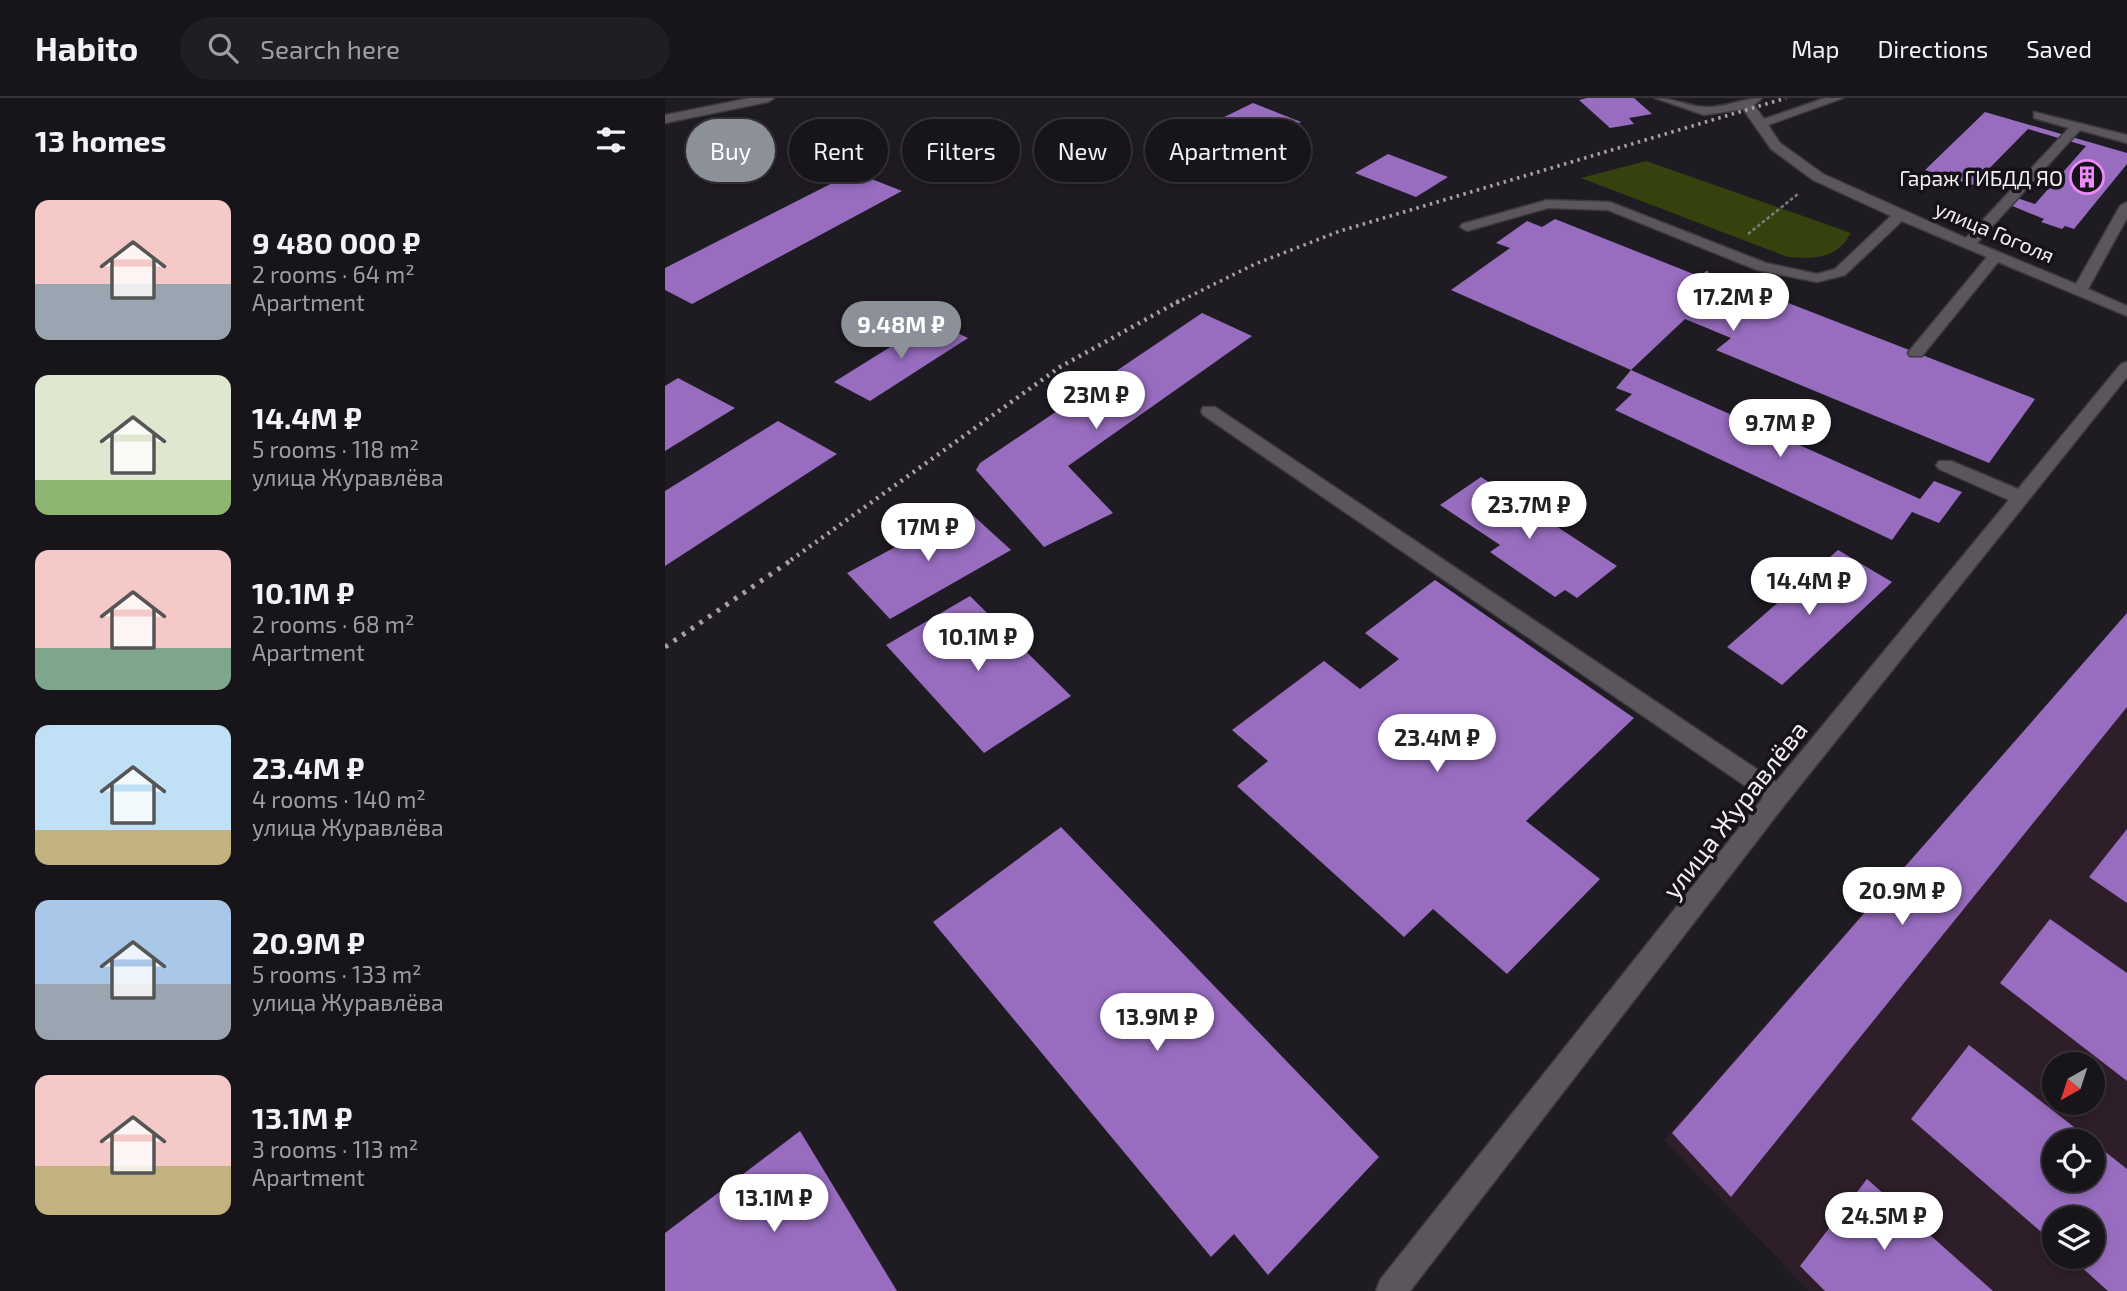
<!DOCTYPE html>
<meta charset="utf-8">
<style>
body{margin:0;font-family:"Exo 2",sans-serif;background:#201d23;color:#f1f3f6;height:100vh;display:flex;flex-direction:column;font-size:26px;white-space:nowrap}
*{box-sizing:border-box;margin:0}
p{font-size:23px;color:#9e9ea2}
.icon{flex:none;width:38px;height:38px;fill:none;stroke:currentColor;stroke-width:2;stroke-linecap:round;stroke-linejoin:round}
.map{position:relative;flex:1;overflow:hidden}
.side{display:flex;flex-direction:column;background:#17141a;width:665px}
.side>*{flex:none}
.top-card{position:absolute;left:21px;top:21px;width:665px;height:63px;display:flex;gap:14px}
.needle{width:46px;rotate:219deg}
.fabs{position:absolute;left:1377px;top:954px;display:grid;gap:14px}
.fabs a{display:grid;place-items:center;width:63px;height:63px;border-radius:50%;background:#17141a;box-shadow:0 4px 10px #0003,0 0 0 2px #363339;font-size:35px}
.price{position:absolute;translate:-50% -60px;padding:0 16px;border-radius:24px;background:#fff;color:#222;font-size:23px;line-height:46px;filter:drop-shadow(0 2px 4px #0008)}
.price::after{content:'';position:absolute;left:50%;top:42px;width:21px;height:16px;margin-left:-10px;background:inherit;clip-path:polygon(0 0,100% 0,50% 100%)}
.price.current{background:#8c9099;color:#fff}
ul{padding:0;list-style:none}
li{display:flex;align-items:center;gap:21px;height:175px;padding:0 35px}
li span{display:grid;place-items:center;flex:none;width:196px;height:140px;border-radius:14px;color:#555}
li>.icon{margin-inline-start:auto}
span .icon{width:84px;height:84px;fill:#fffc;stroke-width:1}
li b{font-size:30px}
h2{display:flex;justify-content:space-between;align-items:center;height:84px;padding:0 35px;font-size:30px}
.chip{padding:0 24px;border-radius:32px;background:#17141a;box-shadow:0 4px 10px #0003,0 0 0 2px #363339;font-size:24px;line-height:63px}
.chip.current{background:#8c9099;color:#fff}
header{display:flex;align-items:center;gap:42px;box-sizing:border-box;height:98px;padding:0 35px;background:#17141a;border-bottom:2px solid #363339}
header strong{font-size:33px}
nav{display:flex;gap:38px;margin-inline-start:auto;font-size:24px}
.search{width:490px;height:63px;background:#201d23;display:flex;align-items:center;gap:18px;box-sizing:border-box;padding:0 24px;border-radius:38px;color:#9e9ea2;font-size:26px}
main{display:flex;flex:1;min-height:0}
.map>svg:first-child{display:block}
</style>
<header>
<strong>Habito</strong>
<div class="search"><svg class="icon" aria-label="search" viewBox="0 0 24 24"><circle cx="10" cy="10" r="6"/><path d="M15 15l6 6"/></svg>Search here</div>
<nav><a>Map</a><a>Directions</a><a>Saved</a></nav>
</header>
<main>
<section class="side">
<h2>13 homes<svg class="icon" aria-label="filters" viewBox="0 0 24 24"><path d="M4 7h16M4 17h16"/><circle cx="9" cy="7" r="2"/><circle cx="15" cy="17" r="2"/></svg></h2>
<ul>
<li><span style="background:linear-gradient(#f6c9c9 60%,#9aa5b1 0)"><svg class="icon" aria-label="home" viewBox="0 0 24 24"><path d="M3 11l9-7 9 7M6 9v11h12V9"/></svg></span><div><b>9 480 000 ₽</b><p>2 rooms · 64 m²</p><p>Apartment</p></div></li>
<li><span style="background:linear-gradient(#dfe7d0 75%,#8fb573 0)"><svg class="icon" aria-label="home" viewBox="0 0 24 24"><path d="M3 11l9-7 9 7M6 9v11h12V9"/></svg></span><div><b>14.4M ₽</b><p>5 rooms · 118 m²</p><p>улица Журавлёва</p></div></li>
<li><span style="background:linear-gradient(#f6c9c9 70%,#7fa58c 0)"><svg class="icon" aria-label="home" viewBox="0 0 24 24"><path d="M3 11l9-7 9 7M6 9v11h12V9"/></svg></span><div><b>10.1M ₽</b><p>2 rooms · 68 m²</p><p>Apartment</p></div></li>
<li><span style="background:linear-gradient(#bfe0f5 75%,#c2b280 0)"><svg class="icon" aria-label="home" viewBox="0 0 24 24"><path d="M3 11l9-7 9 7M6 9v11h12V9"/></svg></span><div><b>23.4M ₽</b><p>4 rooms · 140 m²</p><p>улица Журавлёва</p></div></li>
<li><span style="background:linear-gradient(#a9c7e8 60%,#9aa5b1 0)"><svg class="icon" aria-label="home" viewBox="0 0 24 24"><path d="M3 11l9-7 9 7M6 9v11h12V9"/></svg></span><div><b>20.9M ₽</b><p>5 rooms · 133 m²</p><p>улица Журавлёва</p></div></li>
<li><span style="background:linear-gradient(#f6c9c9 65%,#c2b280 0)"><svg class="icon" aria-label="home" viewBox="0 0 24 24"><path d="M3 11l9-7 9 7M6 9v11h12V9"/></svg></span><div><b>13.1M ₽</b><p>3 rooms · 113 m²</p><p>Apartment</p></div></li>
</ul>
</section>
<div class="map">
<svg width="1462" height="1193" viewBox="0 0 1462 1193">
<rect width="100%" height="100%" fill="#1f1b22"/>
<path fill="#2e1e29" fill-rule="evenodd" d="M1462,515V1193H1144L999,1042ZM1390,966H1428V1004H1390ZM1390,1043H1428V1082H1390ZM1390,1120H1428V1158H1390Z"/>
<path fill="#36420d" d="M981,63L1186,135C1171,162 1149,161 1123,159L916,80Z"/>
<g fill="#986dc0">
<path d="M922,0H969L987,16L964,20L969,26L945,30L914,2Z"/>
<path d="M588,5L636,24L539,74L491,52Z"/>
<path d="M1320,14L1462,55V66L1409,131L1400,128L1397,131L1376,124L1379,121L1345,107L1352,100L1370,106L1421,48L1363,31L1308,87L1260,72Z"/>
<path d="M723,56L783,79L751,99L690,75Z"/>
<path d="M189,74L237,93L27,206L0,192V170Z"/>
<path d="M890,121L1099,204L1105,198L1370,301L1324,365L1051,252L1066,240L1020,221L966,272L786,192L845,150L831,145L862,123L877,129Z"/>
<path d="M537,215L587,238L403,368L448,415L379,449L311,372L315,365Z"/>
<path d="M267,223L303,240L205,303L169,284Z"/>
<path d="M966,272L1255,401L1269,383L1297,394L1274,425L1247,414L1227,442L950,312L967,296L951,290Z"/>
<path d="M13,280L70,310L0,353V288Z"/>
<path d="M113,323L172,356L0,468V393Z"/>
<path d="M816,379L952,468L912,500L900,492L890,499L825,454L835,447L775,407Z"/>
<path d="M301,411L346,452L225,521L182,475Z"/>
<path d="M1173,452L1227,484L1117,587L1062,549Z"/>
<path d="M770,482L969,620L861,723L935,781L842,876L768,811L739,839L572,688L603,663L567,632L659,563L695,591L734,561L700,535Z"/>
<path d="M305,498L406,598L319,655L221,547Z"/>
<path d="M1462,515V609L1066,1099L1007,1035Z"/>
<path d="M396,729L714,1059L603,1177L569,1136L546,1159L268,824Z"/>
<path d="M1462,731V805L1424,779Z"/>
<path d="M1385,821L1462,875V983L1335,885Z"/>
<path d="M1304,947L1427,1043H1390V1082H1428V1044L1462,1071V1193H1443L1404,1158H1428V1120H1390V1146L1246,1021Z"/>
<path d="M135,1033L232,1193H0V1135Z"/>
<path d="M1202,1081L1328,1193H1160L1135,1168Z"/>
</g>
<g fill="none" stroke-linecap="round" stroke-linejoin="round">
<g stroke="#3c393e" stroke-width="3">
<g id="minor">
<path d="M85,0H109L103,4L0,25V17Z"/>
<path d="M990,0C1010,0 1024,9 1041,9C1060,10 1078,0 1097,0L1089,7L1099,21L1160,0H1178L1103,27L1115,45L1158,76L1301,140L1404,30L1369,20V14L1462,37V45L1415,32L1312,145L1411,186L1455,108L1462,104V120L1423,191L1462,208V218L1333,164L1257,258H1245L1243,255L1245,252L1322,159L1237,123L1180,177L1152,184L1092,172L943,112L883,110L802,133L795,129L797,126L882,102L945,104L1101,165L1152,176L1170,171L1226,118L1148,82L1106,51L1078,11L1039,17Z"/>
<path d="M1462,264V279L1121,705L745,1193H711L715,1182L1098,700L538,317L536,313L538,309H550L1111,684L1344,402L1274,371L1271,367L1274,363H1286L1353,391L1456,266Z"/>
</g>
</g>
<g stroke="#7f7b81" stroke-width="2.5" stroke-dasharray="3.5 2.5" stroke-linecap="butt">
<path d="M1083,136L1133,96"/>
<path d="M1036,180L1043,173"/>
</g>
<use href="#minor" fill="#5b565e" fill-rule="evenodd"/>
<path stroke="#a4a0a6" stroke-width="3.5" stroke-dasharray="2.5 4.5" stroke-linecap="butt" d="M511,205L590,166L675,133L1121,0"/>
<path stroke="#a4a0a6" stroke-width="4.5" stroke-dasharray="2.5 5" stroke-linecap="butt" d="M126,462L395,269L514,203"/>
<path stroke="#a4a0a6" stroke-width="5" stroke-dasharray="3.5 7" stroke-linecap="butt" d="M0,549L128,461"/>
</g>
<defs>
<g id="building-ring" transform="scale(1.75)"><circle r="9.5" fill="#161219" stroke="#ee8bf8" stroke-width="1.5"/><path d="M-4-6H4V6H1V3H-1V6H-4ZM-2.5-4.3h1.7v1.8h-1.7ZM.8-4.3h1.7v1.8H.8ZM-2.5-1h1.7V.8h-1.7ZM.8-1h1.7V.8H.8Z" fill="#ee8bf8"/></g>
</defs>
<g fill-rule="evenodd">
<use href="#building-ring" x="1422" y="79"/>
</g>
<g text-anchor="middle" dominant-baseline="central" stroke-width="7" stroke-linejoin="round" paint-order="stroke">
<g font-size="21" fill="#f1eef3" stroke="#161219" text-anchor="end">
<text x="1398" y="79">Гараж ГИБДД ЯО</text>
</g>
<g font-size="21" fill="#f1eef3" stroke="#161219">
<text transform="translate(1330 133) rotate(23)">улица Гоголя</text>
</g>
<g font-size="26" fill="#f1eef3" stroke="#161219">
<text transform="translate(1069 711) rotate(-52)">улица Журавлёва</text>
</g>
</g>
</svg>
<div class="fabs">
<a><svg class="needle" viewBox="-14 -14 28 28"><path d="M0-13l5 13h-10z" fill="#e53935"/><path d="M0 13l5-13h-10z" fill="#9e9ea2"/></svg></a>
<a><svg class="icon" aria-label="locate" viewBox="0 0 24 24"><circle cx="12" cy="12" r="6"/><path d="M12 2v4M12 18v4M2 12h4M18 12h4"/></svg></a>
<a><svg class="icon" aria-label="layers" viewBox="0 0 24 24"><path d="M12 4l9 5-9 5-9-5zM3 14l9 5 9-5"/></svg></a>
</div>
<b class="price" style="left:1068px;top:235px">17.2M ₽</b>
<b class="price current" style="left:236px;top:263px">9.48M ₽</b>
<b class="price" style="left:431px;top:333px">23M ₽</b>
<b class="price" style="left:1115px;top:361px">9.7M ₽</b>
<b class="price" style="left:864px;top:443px">23.7M ₽</b>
<b class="price" style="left:263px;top:465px">17M ₽</b>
<b class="price" style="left:1144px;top:519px">14.4M ₽</b>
<b class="price" style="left:313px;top:575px">10.1M ₽</b>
<b class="price" style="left:772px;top:676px">23.4M ₽</b>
<b class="price" style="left:1237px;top:829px">20.9M ₽</b>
<b class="price" style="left:492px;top:955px">13.9M ₽</b>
<b class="price" style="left:109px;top:1136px">13.1M ₽</b>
<b class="price" style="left:1219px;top:1154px">24.5M ₽</b>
<div class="top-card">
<a class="chip current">Buy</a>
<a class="chip">Rent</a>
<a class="chip">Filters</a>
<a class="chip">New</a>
<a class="chip">Apartment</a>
</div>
</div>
</main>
